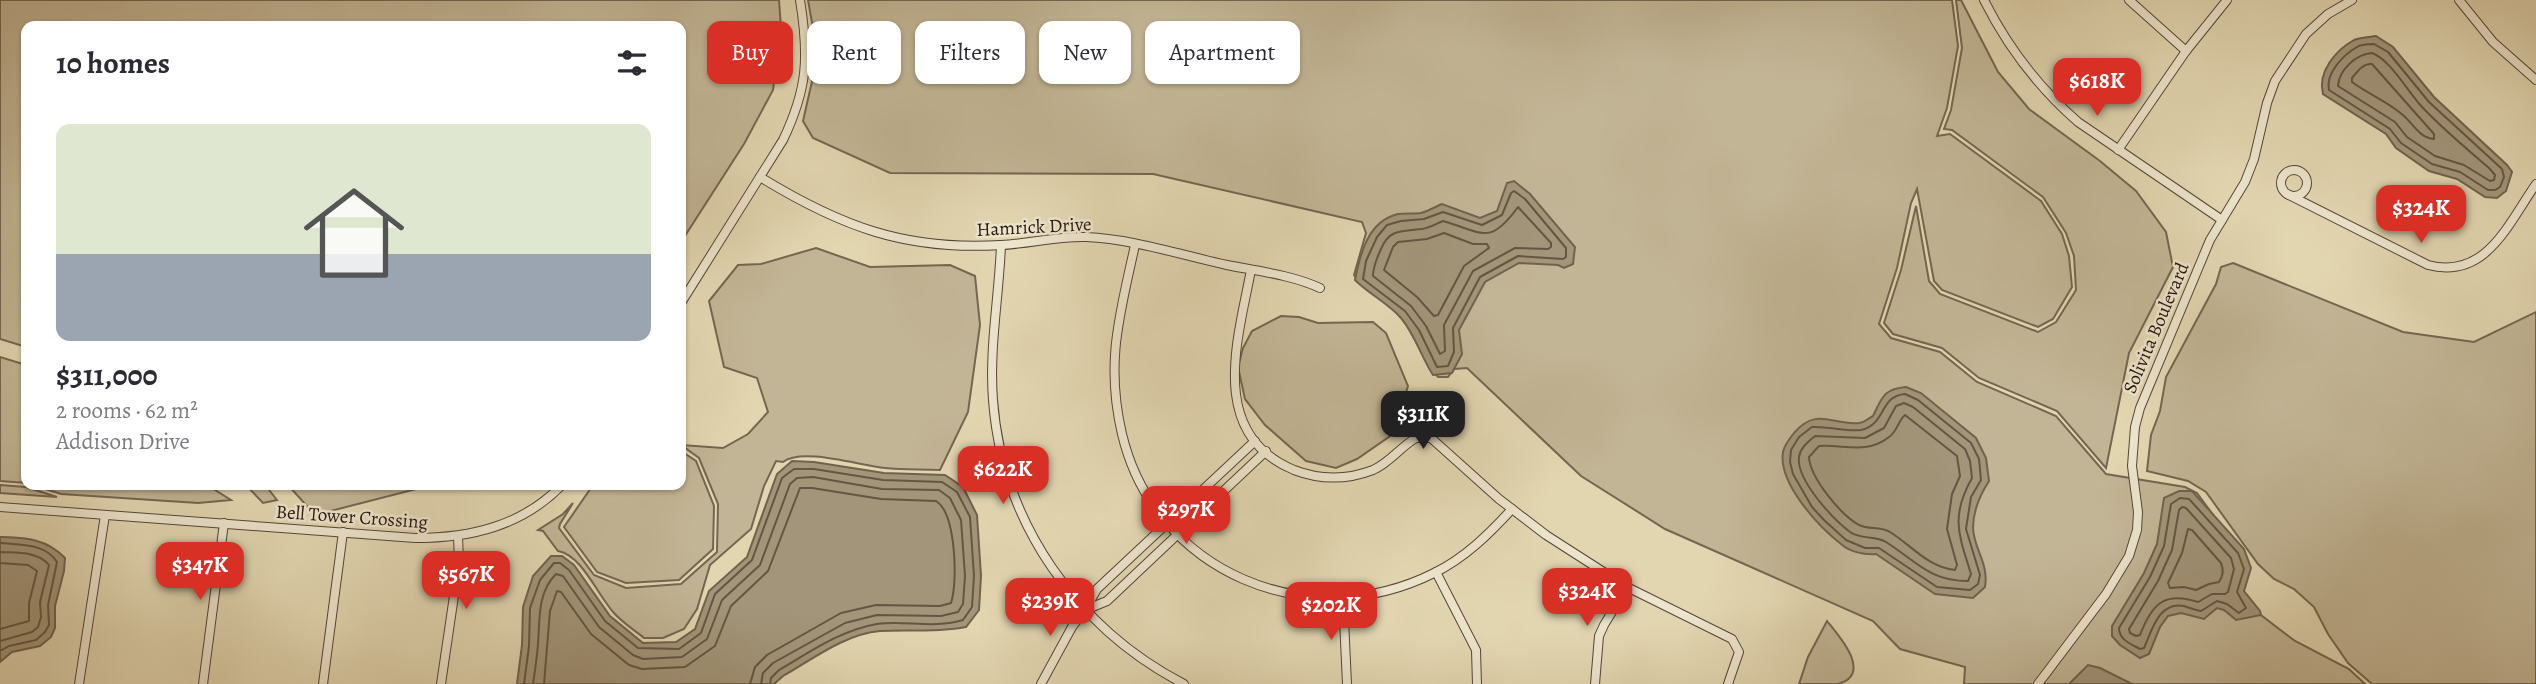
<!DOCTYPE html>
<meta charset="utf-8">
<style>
body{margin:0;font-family:Alegreya,serif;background:#f2f2f3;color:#2b2b33;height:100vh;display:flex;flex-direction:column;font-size:26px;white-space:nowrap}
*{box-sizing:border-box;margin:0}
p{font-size:23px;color:#7c7c81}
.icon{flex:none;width:38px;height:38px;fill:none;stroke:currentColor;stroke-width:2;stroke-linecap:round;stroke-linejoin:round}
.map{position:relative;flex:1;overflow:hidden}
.panel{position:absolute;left:21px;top:21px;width:665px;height:469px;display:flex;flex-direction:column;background:#fff;border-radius:14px;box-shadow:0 2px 5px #0004}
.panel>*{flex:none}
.hud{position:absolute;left:707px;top:21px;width:665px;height:63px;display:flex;gap:14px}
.price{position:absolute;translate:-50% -60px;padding:0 16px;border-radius:14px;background:#d93025;color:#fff;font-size:23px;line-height:46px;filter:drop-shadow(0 2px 4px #0008)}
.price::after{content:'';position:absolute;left:50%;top:42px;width:21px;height:16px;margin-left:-10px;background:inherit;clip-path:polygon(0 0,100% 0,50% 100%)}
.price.on{background:#222;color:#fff}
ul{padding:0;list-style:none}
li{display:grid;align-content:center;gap:14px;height:371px;padding:0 35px}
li+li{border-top:2px solid #e1e1e2}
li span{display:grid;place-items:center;height:217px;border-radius:14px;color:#555}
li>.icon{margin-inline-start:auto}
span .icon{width:126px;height:126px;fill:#fffc;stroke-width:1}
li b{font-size:30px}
h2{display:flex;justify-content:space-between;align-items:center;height:84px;padding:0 35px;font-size:30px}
.chip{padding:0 24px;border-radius:14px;background:#fff;box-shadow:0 2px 5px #0004;font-size:24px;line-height:63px}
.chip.on{background:#d93025;color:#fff}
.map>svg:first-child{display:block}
</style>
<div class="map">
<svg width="2536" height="684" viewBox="0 0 2536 684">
<rect width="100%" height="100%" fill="#e2d6b1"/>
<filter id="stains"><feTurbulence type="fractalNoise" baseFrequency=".00286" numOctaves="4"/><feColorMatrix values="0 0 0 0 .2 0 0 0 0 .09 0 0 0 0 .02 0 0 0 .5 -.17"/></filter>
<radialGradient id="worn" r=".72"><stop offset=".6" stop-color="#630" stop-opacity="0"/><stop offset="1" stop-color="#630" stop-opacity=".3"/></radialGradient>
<g fill="#c2b595" stroke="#746651" stroke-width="2">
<path d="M0,0H779L781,28L773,90L744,144L681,242V26H26V347L0,339Z"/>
<path d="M808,0H1952L1958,46L1947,108L1937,136L1950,134L2041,201L2062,234L2069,256L2072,287L2053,319L2038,327L1942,290L1934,281L1917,189L1911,203L1897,268L1879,324L1891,338L1940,352L1977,382L2056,416L2106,474L2185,487L2197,493L2236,546V596L2295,641L2349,669L2365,684H1964L1965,667L1900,649L1873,621L1665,529L1581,476L1467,368L1454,369L1448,377H1438C1417,354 1415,326 1388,304C1375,294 1362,289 1354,275L1366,233L1362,222L1153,174L890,173L813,138L803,121L813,77L816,45Z"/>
<path d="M1956,0H1961L1998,72L2029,109L2100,161L2136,191L2166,232L2173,267L2129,353L2106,468L2057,411L1979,378L1942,348L1893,334L1884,323L1901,270L1916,206L1929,281L1940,294L2038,332L2056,322L2076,290L2074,256L2066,233L2043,197L1952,130L1944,129L1951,110L1962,48Z"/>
<path d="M816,248L870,267L950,265L975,276L980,325L968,412L940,470C922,469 903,470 885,468C860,466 803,447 783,462L776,461L764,486L751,529L710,565L697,609L684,629L663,638H644C634,630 622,622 614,613C598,596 582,555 558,551L543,531L538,530L563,514L573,503L560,524L559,528L594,575L626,588L681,584L717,552L718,504L699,458L681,445L723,448L748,434L768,412L757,378L724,367L709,301L738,265L761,264Z"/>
<path d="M2233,263L2403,332L2474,342L2536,312V684H2372L2348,663L2328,634L2314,607L2294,589L2274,579L2258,564L2206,492L2188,481L2147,471L2151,435L2160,411L2166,377L2216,284L2221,267Z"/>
<path d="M1281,316L1299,317L1318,323L1373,322L1386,333L1408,386L1393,434L1357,459L1336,468L1306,461L1265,425L1245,399L1238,367L1243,348L1252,331Z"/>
<path d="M0,357L26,365V483L0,481Z"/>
<path d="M681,451L696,461L714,506L713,549L679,580L626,583L597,572L564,527L593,485H681Z"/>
<path d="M0,485L26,487L57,497L0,493Z"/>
<path d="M33,485H207L231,500L198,503L61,494Z"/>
<path d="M246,485H265L277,500L263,503Z"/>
<path d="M288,485H422L416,489L315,515Z"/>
<path d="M1827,621C1838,635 1874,674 1838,684C1827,684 1810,684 1799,684L1808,657Z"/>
</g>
<g fill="#a29579" stroke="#71624e" stroke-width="2">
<path d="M2376,36L2393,47L2434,97L2507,165L2512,172L2506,191L2497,198L2485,197L2457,179L2429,171L2396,148L2386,134L2323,94C2317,72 2336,50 2354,40C2361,37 2369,37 2376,36Z"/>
<path d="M1514,181L1530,194L1575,247L1573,264L1564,268L1558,265L1519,263L1485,282L1459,330L1462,354L1452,373L1433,375C1421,357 1416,336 1401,318C1389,304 1369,294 1355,280C1360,254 1368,221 1398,214C1406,213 1414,214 1421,213C1428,211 1435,207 1442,204L1480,218L1497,211L1507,183Z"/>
<path d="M1906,387L1921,393L1976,438L1986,458L1989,481C1980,495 1973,510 1973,528C1974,550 1989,563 1985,587L1973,598L1935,594L1876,554C1864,555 1850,552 1841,544C1818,526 1778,483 1783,452C1784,446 1790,438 1794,433C1817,406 1833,426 1859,423C1863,423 1869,418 1873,416C1882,398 1883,389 1906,387Z"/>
<path d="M792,461L814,462L884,473L945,475L963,487L977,515L981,576L979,610L966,627C937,633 910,629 880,631C845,634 813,659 783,676L774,684H517L522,645L523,607L533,576L551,556H562L574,565L610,616L643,643L676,642L695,629L709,591L747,557L777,474Z"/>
<path d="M2179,491H2192L2244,549L2251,568L2244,591L2260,611L2261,615L2236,620L2224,610L2217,608L2204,619L2181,613L2168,616L2160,627L2149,654L2140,658L2120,645L2112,636V626L2144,573L2157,544L2164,498Z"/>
<path d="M0,537C25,538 46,538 65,558L64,571L55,606V628L51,637L40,646L12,652L0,662Z"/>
<path d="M2088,665L2100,668L2132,684H2069Z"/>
</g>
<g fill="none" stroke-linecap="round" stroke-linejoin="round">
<g stroke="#645643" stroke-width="2">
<path d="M2374,44L2388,52L2429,102L2502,169L2504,177L2500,187L2495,190H2488L2460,172L2432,164L2401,143L2390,129L2329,90C2325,74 2343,55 2357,47C2362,44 2368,44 2374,44Z"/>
<path d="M2372,53C2391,60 2409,94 2424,109C2444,130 2467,149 2489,168L2495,175L2494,180L2490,181L2464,165L2435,156L2407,137L2395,122L2338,86C2339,70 2356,54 2372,53Z"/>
<path d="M2372,64L2434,134V139C2420,138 2414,125 2404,116C2389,102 2368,94 2352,82V78C2357,72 2363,63 2372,64Z"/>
<path d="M1514,191L1525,199L1566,248V257L1563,259L1518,256L1480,277L1453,328L1454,352L1448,366L1437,367L1419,330L1405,311L1363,279L1366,261L1377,237L1387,225L1401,221L1424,219L1443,212L1482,225L1502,215L1511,193Z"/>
<path d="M1518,207L1551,243V247L1548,249L1515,248L1473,271L1444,325L1445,351L1440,354L1426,326L1411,306L1373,276C1373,266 1377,258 1381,249C1389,229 1402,231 1422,229C1429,228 1436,224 1443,221C1482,232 1489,247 1518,207Z"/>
<path d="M1444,233L1473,244H1487L1489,248L1464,266L1438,315L1434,316L1417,297L1384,270L1393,247L1398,242L1427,239Z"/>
<path d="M1905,394L1918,400L1971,443L1979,459L1981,480L1971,497L1966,529L1980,575L1978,584L1970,590L1937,587L1879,548H1865L1846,540L1824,520L1812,507L1793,474L1790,462L1791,450L1799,437L1812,427C1827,426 1849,432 1861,430C1887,424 1879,396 1905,394Z"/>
<path d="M1904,403L1913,407L1965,449L1970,461L1972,478C1950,517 1959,535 1971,574L1968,581C1929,581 1916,561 1886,542C1875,535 1861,540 1850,532C1833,519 1796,480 1799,457C1800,448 1808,442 1815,436L1865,438L1884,428L1896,406Z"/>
<path d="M1905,415L1957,456L1960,476L1952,494L1947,529L1957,565L1955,570C1929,568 1911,545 1890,532C1880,526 1869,530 1859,525C1841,515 1810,478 1809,457L1819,446C1844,444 1866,455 1889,437C1897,432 1898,421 1905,415Z"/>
<path d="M2180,498L2189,499L2238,553L2244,569L2237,592L2246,608L2239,613L2227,604L2217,601L2201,611C2195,610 2190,608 2184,606C2159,601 2152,630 2144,648L2140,649C2131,644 2119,640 2119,628L2150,577L2164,546L2171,504Z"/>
<path d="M2182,507L2186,508L2231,558L2234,569L2228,592L2225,594H2212L2198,602C2164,591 2152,604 2140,635L2136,636L2130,633L2129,629L2158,581L2172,550L2179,510Z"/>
<path d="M2188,529L2192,530L2221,563C2224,570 2223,576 2219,582L2209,584L2196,590L2184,587L2170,588L2168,583L2182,553Z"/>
<path d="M0,543C20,545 45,543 57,562L48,605L49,625L45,632L36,640L9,646L0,651"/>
<path d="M0,552C16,553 38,551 49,565L40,602L41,617L38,627L32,632L0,641"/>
<path d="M0,563L28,565L37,571L29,603V621L0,629"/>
<path d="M524,684L529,646L530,608L540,580L554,563H560L569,570L605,621L638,648L679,649L701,633L715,594L752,560L782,478L794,469H814L883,480L942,482L957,492L970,517L974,576L972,607L963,620C934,629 905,620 877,624C841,630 810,652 779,670L771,678L770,684"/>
<path d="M533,684C535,671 537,657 538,644C540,619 537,593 556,574L563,576L599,627L633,655L643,659L682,657L707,639L722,600L760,565L790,484L797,478L813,477L882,489L939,490L950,498L961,520L965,576L963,604L958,612L941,616L877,615L845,623L773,663L763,673L761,684"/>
<path d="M544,684L550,611L557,591L561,592L591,634L629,665L642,669L685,667L715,646L731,606L768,571L800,488H812L881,499L936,501C956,513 958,582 951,603L940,606L876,605L841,613L767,655L755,667L750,684"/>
</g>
<g stroke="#564636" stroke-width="10">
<g id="street">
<path d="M1984,0C2008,48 2038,87 2078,122L2222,220"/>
<path d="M2129,0L2186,51"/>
<path d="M2459,0L2493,42L2536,80"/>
<path d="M2118,150L2186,51L2227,0"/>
<circle cx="2294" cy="183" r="13"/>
<path d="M760,177C840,226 905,251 1001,245C1029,244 1057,236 1086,237C1133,239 1181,255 1227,265C1257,271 1292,275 1320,288"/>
<path d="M2287,194L2428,265C2486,280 2508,224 2536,184"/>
<path d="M1001,245C999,297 989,348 993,400C1002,522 1076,628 1184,684"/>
<path d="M1135,245C1120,314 1105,362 1122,434C1155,573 1309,636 1434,573C1465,558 1489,534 1512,509"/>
<path d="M1251,270C1238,339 1207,434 1294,470C1320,480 1347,480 1373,470C1391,462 1400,447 1416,438H1431L1499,499L1546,535L1627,587L1732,639L1739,652L1728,684"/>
<path d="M681,303L783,140C808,88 809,56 800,0"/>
<path d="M0,507L415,538C471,538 522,526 562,485"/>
<path d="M1436,572L1476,650L1477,684"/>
<path d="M1343,598L1347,684"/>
<path d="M1085,610L1107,601L1266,451"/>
<path d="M79,684L105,515"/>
<path d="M203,684L224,523"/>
<path d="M323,684L343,532"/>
<path d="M441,684L459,562L458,536"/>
<path d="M1041,684L1072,627L1085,610L1097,589L1255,441"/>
<path d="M1595,684L1599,636L1604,625L1627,587"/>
<path d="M2038,684L2106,594L2129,556L2137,530L2138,512L2132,466L2135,427L2140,408L2210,240L2245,182L2254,159L2267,103L2275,81L2306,34L2328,14L2352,0"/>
</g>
</g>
<use href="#street" stroke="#ece4cc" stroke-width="8"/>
</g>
<g text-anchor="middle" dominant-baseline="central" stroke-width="5" stroke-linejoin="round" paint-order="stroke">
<g font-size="19" fill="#27160d" stroke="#ece4cc">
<text transform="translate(1034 227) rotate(-3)">Hamrick Drive</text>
<text transform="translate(2156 328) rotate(-67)">Solivita Boulevard</text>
<text transform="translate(352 517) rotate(4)">Bell Tower Crossing</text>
</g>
</g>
<rect width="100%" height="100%" filter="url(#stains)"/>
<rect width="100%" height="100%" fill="url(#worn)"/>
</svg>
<b class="price" style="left:2097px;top:118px">$618K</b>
<b class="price" style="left:2421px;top:245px">$324K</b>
<b class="price on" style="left:1423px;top:451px">$311K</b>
<b class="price" style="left:1003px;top:506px">$622K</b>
<b class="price" style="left:1186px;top:546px">$297K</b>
<b class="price" style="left:200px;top:602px">$347K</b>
<b class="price" style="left:466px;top:611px">$567K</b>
<b class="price" style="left:1587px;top:628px">$324K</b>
<b class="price" style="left:1050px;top:638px">$239K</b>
<b class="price" style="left:1331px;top:642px">$202K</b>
<div class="hud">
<a class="chip on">Buy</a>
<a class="chip">Rent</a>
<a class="chip">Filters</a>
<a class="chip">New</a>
<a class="chip">Apartment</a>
</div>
<section class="panel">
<h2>10 homes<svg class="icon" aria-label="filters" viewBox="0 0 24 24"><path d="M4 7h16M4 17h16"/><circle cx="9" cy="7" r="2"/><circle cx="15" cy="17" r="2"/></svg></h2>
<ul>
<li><span style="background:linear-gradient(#dfe7d0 60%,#9aa5b1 0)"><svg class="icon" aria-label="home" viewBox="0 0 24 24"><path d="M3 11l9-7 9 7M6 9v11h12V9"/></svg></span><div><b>$311,000</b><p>2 rooms · 62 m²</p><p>Addison Drive</p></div></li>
</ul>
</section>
</div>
